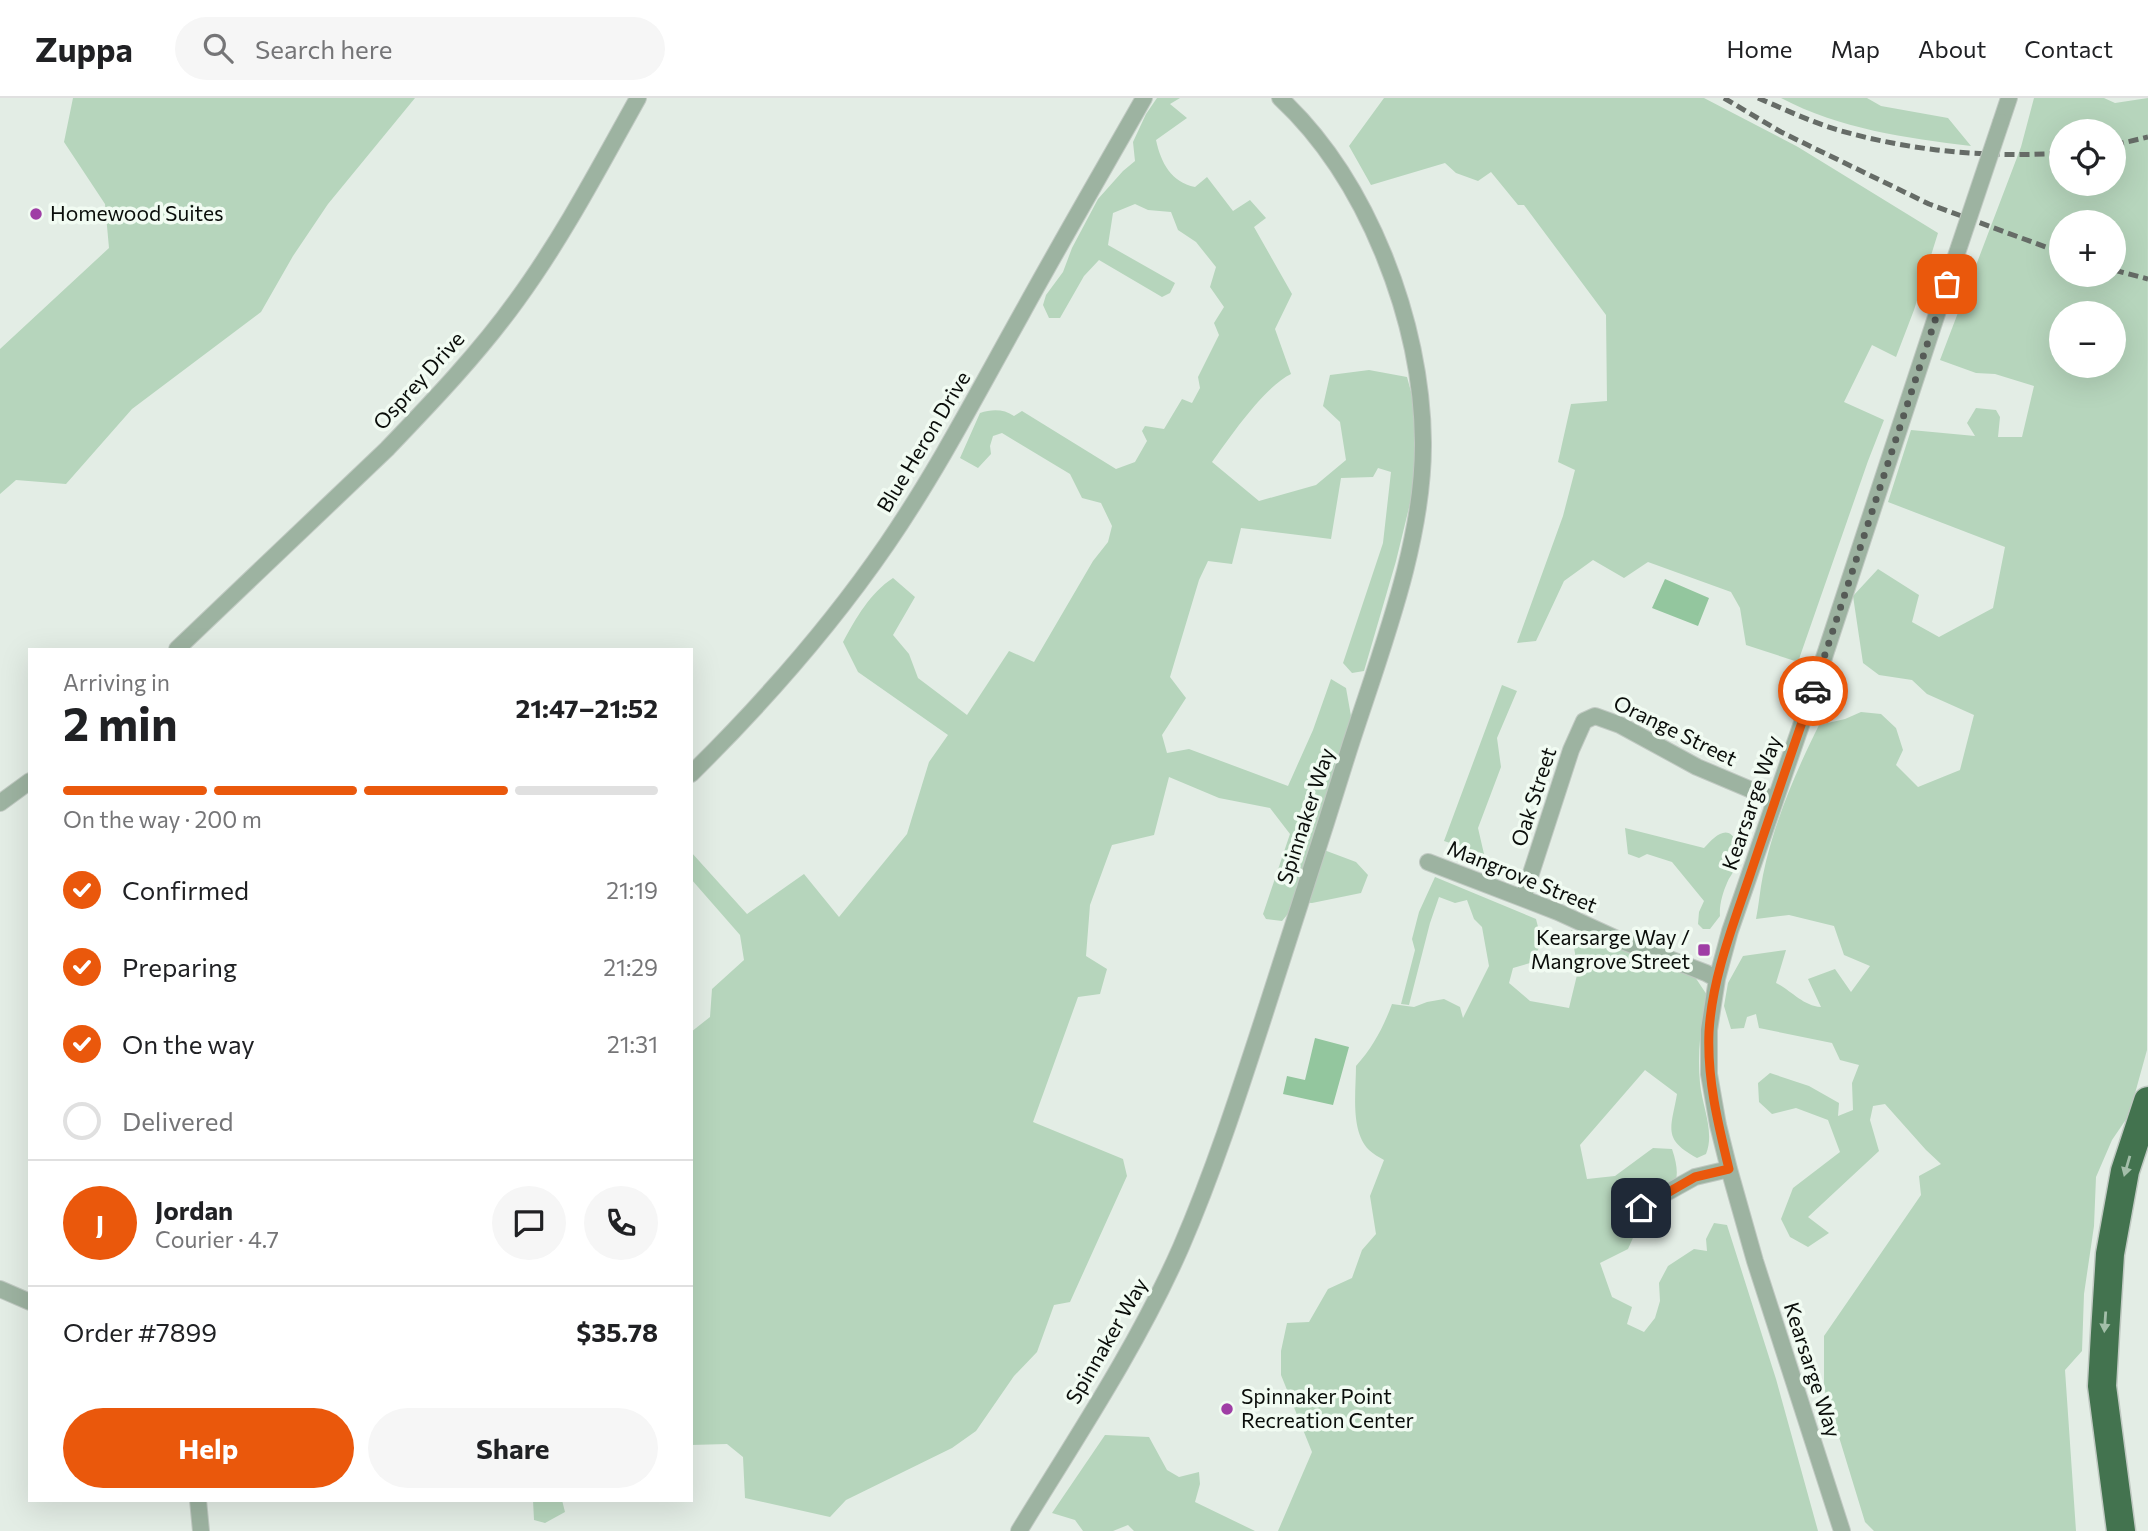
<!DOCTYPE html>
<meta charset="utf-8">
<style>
:root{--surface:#fff;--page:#f6f6f6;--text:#202124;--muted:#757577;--line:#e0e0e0;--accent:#ea580c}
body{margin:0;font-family:Commissioner,sans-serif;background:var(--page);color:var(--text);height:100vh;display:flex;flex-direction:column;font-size:26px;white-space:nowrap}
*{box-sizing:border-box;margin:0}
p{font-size:23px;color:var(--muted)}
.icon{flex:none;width:38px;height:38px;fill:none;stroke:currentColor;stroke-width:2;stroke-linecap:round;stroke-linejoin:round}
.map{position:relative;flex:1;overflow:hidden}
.details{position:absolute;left:28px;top:550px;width:665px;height:854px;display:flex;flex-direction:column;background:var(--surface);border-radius:0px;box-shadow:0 7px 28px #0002}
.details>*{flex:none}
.tools{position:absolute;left:2049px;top:21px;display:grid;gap:14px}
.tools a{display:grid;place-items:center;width:77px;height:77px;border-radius:50%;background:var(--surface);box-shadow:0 7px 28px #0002;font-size:35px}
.pin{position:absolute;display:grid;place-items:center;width:60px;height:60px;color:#fff;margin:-30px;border-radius:14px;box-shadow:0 4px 10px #0006}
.courier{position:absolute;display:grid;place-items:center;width:70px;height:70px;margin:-35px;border:5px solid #ea580c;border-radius:50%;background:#fff;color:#222;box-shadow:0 2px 9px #0007}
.head em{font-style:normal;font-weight:700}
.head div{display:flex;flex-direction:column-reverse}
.head{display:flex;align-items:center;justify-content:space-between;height:119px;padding:0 35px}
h1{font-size:46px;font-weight:700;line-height:52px}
.bar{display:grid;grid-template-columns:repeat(4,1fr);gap:10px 7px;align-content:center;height:84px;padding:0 35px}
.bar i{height:9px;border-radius:5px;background:var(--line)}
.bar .on{background:var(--accent)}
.bar p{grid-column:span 4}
.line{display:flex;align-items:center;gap:18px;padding:0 35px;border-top:2px solid var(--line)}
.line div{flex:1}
.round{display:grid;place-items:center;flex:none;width:74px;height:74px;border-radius:37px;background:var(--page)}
ol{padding:0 35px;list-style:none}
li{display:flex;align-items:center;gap:21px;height:77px}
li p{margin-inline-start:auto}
li .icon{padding:7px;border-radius:50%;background:var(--accent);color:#fff;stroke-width:4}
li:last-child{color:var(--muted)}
li i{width:38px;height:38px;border:4px solid var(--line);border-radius:50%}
.action{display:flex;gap:14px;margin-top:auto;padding:14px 35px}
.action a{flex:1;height:80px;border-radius:42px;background:var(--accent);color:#fff;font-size:28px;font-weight:700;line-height:80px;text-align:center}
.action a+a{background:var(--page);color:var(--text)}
header{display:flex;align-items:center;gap:42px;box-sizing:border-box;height:98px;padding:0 35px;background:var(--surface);border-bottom:2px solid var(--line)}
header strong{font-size:33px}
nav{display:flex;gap:38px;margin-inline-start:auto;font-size:24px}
.search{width:490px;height:63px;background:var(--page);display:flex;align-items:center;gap:18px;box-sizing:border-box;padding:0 24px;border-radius:38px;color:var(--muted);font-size:26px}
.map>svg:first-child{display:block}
</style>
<header>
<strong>Zuppa</strong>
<div class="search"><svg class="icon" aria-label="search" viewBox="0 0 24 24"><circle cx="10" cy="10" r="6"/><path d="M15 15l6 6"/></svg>Search here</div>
<nav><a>Home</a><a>Map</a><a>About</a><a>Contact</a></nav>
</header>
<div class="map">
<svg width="2148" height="1433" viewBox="0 0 2148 1433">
<rect width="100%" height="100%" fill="#e3ede5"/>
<path fill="#b6d5bc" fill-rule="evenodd" d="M 73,0 L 415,0 L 328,106 L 293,158 L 261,214 L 132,311 L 66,386 L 16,382 L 0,396 L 0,251 L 109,150 L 105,106 L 64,44 Z
M 1157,0 L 1180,0 L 1170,6 L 1187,20 L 1156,42 C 1161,65 1171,84 1195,89 L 1207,79 L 1233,113 L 1250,102 L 1266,120 L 1254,129 L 1292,196 L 1275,231 L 1291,276 C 1264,289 1230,339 1212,364 L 1259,403 L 1316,387 L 1346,362 L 1340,324 L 1323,308 L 1330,277 L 1369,272 L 1407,279 L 1413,301 L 1416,325 L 1415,385 L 1396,463 L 1364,573 L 1352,575 L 1343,565 L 1383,445 L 1391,374 L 1378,370 L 1373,379 L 1341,380 L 1331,441 L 1241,430 L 1232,466 L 1208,463 L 1199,482 L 1170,579 L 1186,600 L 1162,637 L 1167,655 L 1189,651 L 1288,688 L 1313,632 L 1331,581 L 1346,590 L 1351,618 L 1316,749 L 1356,764 L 1368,777 L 1361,795 L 1312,805 L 1298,804 L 1282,823 L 1266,821 L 1263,816 L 1290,736 L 1270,710 L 1219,700 L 1169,679 L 1154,737 L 1112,747 L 1090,807 L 1086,858 L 1107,871 L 1100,896 L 1078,899 L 1033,1024 L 1123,1061 L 1127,1078 L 1070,1204 L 1054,1207 L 1037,1254 L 1014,1278 L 976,1333 L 952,1350 L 846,1402 L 830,1419 L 745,1400 L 743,1359 L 727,1346 L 691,1347 L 691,934 L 710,919 L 712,891 L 744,862 L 740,837 L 691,781 L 691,754 L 747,816 L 804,776 L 839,819 L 907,736 L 929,664 L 948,637 L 858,574 L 843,544 C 856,520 870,495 893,480 L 915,499 L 893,537 L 909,556 L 918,580 L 967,617 L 1009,553 L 1034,564 L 1093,463 L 1108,444 L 1112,428 L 1101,405 L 1082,400 L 1070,376 L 1002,335 L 993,338 L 990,348 L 991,356 L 978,370 L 960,360 L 980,315 C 992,311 1004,311 1014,318 L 1022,313 L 1116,371 L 1135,364 L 1147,343 L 1142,333 L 1145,328 L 1164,331 L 1182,301 L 1192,305 L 1200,290 L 1198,279 L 1219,237 L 1214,225 L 1224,209 L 1210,189 L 1216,169 L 1196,144 L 1178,132 L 1171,114 L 1148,112 L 1135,106 L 1113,115 L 1108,147 L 1175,185 L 1170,195 L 1162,199 L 1099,162 L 1084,178 L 1060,220 L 1049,220 L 1043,207 L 1046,197 L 1063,174 L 1072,150 L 1098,101 L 1123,73 L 1135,63 L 1133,44 L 1146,16 Z
M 1384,0 L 1704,0 L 1798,49 L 1938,135 L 1914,212 L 1896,259 L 1872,247 L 1844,304 L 1884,322 L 1868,363 L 1798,564 L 1746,547 L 1740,510 L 1731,494 L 1648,464 L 1624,480 L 1593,462 L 1564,483 L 1536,543 L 1517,545 L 1563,418 L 1575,372 L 1558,364 L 1571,306 L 1607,303 L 1606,217 L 1524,107 L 1518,107 L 1491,74 L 1478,83 L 1456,75 L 1445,65 L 1371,87 L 1349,48 Z
M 1781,0 L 1867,0 L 1881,8 L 1948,20 L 1971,48 C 1906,40 1840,31 1781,0 Z
M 2034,0 L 2104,0 L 2115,5 L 2148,0 L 2147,952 L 2129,1017 L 2112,1042 L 2096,1079 L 2094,1128 L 2084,1196 L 2082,1253 L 2065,1272 L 2076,1433 L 1874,1433 L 1865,1424 L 1824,1290 L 1824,1238 L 1921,1097 L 1919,1078 L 1941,1066 L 1926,1052 L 1885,1006 L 1873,1008 L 1870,1022 L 1879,1053 L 1808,1119 L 1829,1135 L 1808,1149 L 1790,1139 L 1781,1121 L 1793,1090 L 1840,1054 L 1828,1022 L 1796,1010 L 1772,1016 L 1759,1004 L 1758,985 L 1770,975 L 1809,988 L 1839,1005 L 1838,1018 L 1853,1012 L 1852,985 L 1859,967 L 1840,962 L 1832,945 L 1759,930 L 1756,916 L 1747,919 L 1744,930 L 1731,931 L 1724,908 L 1728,885 L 1743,858 L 1786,852 L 1776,885 C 1792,893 1803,908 1821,909 L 1808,881 L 1835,871 L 1851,894 L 1870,868 L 1844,857 L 1834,828 L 1789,817 L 1756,821 C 1759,806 1760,791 1763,777 C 1773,727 1796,673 1819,627 L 1845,621 L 1861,614 L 1881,616 L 1896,630 L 1903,652 L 1896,667 L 1918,689 L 1960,672 L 1974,617 L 1927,596 L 1912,582 L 1879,577 L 1863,565 L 1853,498 L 1878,471 L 1919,497 L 1912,524 L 1939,539 L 1993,510 L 2005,449 L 1888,404 L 1911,332 L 1975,338 L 1967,325 L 1976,310 L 1996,312 L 2000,319 L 1998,339 L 2022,339 L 2034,288 L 1995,276 L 1976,275 L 1940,262 L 2021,49 ZM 2062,33 L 2114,33 L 2114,86 L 2062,86 ZM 2062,124 L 2114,124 L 2114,177 L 2062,177 ZM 2062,215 L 2114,215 L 2114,268 L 2062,268 Z
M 1502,587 L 1517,593 L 1497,640 L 1501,669 L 1478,730 L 1484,756 L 1444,743 Z
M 1625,730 L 1704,750 C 1714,739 1728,724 1737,745 C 1740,753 1740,746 1740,755 C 1740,768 1731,775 1727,785 C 1723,794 1719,807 1720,818 L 1710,831 L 1703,831 L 1698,826 L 1699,814 L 1704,803 L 1672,764 L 1647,756 L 1639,760 L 1628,756 Z
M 1435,779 L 1536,821 L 1542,845 L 1530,865 L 1513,870 L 1509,885 L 1530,903 L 1569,910 L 1578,873 L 1571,832 L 1693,876 L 1707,897 C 1701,926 1697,955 1700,985 C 1702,1008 1715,1034 1706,1056 L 1697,1060 C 1662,1041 1671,1031 1677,996 L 1645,972 L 1580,1047 L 1587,1081 L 1615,1078 L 1653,1050 L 1672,1051 C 1686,1092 1668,1097 1636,1118 L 1636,1133 L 1628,1151 L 1600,1165 L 1612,1199 L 1632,1209 L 1627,1226 L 1644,1234 L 1655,1220 L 1660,1203 L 1659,1185 L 1668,1168 L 1694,1151 L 1707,1153 L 1706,1141 L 1714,1125 L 1727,1127 L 1776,1281 L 1818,1433 L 1278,1433 L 1312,1354 L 1281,1277 L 1281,1253 L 1287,1225 L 1309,1224 L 1328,1191 L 1352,1180 L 1362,1152 L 1376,1136 L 1370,1098 L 1384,1062 C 1379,1059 1373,1056 1369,1052 C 1350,1033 1356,993 1356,968 C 1373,949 1383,930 1392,906 L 1414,909 L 1427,904 L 1444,901 L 1460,909 L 1463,920 L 1489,868 L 1482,829 L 1474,821 L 1467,802 L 1455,805 L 1439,799 L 1430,825 L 1409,907 L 1401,906 L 1415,852 L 1412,841 L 1419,814 Z
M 1105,1337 L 1149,1339 L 1167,1372 L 1179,1379 L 1199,1374 L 1200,1386 L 1195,1404 L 1255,1433 L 1134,1433 L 1128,1427 L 1113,1433 L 1083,1433 L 1075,1422 L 1052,1415 Z
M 533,1402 L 562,1402 L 565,1414 L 545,1425 L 534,1422 Z"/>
<path fill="#93c69e" d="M 1665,481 L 1709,500 L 1698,528 L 1652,510 Z
M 1315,940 L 1349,949 L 1333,1007 L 1283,996 L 1287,978 L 1305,982 Z"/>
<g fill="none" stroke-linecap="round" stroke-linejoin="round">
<g stroke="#c0c9c2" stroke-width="18">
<path id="street" d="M 2001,24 L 2009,0
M 177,551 L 387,351 C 432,304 479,255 517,202 C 563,139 600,68 638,0
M 691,676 C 763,605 830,529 887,446 C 937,373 978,294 1021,217 C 1061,144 1103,72 1144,0
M 0,705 L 30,683
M 1428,764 L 1558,814 L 1617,841 L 1706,875 L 1717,881
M 1523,800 L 1571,652 L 1584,623 L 1595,618 L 1620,627 L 1697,669 L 1775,702
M 1641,1109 L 1695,1079 L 1729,1071
M 0,1191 L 30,1204
M 198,1402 L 201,1433
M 1019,1433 C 1076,1340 1137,1249 1181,1149 C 1213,1075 1238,998 1263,921 C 1291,835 1319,748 1346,661 C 1377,562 1424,448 1423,344 C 1422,224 1368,82 1280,0
M 1842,1433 L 1755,1163 L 1729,1071 L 1718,1027 L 1709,976 L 1709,932 L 1717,881 L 1730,833 L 1814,590 L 1955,161"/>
</g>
<g stroke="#c0c9c2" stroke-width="31">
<path id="highway" d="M 2121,1433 L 2102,1288 L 2105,1235 L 2110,1156 L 2125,1073 L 2148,1003"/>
</g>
<use href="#street" stroke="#9db3a1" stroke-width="16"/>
<use href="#highway" stroke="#43734f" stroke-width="28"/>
<path stroke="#666c67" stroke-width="5" stroke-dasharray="10 5" stroke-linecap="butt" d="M 1724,0 L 1781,34 L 1929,106 L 2062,155
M 1758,0 C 1784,11 1811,24 1838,32 C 1911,53 1986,60 2062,55
M 2114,47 L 2148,39
M 2114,172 L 2148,181"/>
<g stroke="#c0c9c2" stroke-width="18" stroke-linecap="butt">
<path id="street-bridge" d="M 1955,161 L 2001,24"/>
</g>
<use href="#street-bridge" stroke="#9db3a1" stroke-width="16"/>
</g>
<defs><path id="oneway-solid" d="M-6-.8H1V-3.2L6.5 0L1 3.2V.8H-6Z" transform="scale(1.75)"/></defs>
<g fill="#a3bea9">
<use href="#oneway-solid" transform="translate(2127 1068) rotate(106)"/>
<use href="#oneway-solid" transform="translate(2105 1224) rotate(94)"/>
</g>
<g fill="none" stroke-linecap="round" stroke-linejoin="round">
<path stroke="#565b57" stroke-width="7" stroke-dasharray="0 12.6" d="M 1813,593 L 1947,186"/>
<path stroke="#ea580c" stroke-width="9" d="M 1641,1110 L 1695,1079 L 1729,1071 C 1718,1026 1707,981 1709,934 C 1712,881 1732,830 1749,780 C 1770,718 1791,655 1813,593"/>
</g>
<g fill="#9f3ea5" stroke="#f1fbf2" stroke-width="2.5">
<circle cx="36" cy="116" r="7"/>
<rect x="1697" y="845" width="14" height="14" rx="3.5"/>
<circle cx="1227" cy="1311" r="7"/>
</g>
<g text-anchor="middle" stroke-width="7" stroke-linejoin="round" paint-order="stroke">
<g font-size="21" fill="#0a0d0a" stroke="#f1fbf2" text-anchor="start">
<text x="50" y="123">Homewood Suites</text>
<text x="1690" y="847" text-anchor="end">Kearsarge Way /<tspan x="1690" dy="24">Mangrove Street</tspan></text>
<text x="1241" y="1306">Spinnaker Point<tspan x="1241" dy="24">Recreation Center</tspan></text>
</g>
<g font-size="21" fill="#0a0d0a" stroke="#f1fbf2">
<text transform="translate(419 283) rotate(-48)" y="7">Osprey Drive</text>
<text transform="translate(924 344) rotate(-59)" y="7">Blue Heron Drive</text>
<text transform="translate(1675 633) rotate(26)" y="7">Orange Street</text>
<text transform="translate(1534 699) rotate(-72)" y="7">Oak Street</text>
<text transform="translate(1752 705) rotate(-71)" y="7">Kearsarge Way</text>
<text transform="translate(1306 718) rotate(-72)" y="7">Spinnaker Way</text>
<text transform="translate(1522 779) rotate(22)" y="7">Mangrove Street</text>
<text transform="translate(1107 1243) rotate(-60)" y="7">Spinnaker Way</text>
<text transform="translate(1812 1272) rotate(72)" y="7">Kearsarge Way</text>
</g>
</g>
</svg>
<div class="tools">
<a><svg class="icon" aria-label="locate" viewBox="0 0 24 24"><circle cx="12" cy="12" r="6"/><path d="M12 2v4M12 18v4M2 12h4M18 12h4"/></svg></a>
<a>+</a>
<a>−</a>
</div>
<div class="pin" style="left:1947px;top:186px;background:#ea580c"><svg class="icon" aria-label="bag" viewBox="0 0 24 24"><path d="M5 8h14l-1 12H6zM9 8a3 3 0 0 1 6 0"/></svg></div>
<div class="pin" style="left:1641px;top:1110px;background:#1f2937"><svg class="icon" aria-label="home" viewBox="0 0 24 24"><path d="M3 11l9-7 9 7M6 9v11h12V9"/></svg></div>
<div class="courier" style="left:1813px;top:593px"><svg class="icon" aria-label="car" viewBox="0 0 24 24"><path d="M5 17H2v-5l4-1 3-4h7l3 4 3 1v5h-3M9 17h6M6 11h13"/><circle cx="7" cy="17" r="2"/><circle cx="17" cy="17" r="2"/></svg></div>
<section class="details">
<div class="head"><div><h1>2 min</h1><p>Arriving in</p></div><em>21:47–21:52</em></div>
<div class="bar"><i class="on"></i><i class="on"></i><i class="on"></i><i></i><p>On the way · 200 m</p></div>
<ol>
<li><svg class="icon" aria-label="check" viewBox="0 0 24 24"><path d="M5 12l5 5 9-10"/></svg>Confirmed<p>21:19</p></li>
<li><svg class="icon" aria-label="check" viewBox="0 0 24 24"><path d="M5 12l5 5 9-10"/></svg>Preparing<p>21:29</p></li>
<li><svg class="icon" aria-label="check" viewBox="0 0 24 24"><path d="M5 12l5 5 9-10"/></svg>On the way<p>21:31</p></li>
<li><i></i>Delivered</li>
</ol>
<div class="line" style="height:126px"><b class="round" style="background:var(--accent);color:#fff">J</b><div><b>Jordan</b><p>Courier · 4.7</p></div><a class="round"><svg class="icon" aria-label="chat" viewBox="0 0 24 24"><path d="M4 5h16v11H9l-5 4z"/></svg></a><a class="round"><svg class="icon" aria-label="phone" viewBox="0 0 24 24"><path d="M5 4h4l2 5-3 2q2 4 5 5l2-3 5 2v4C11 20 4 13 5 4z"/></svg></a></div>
<div class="line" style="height:91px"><div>Order #7899</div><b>$35.78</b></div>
<div class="action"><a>Help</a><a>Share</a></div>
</section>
</div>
